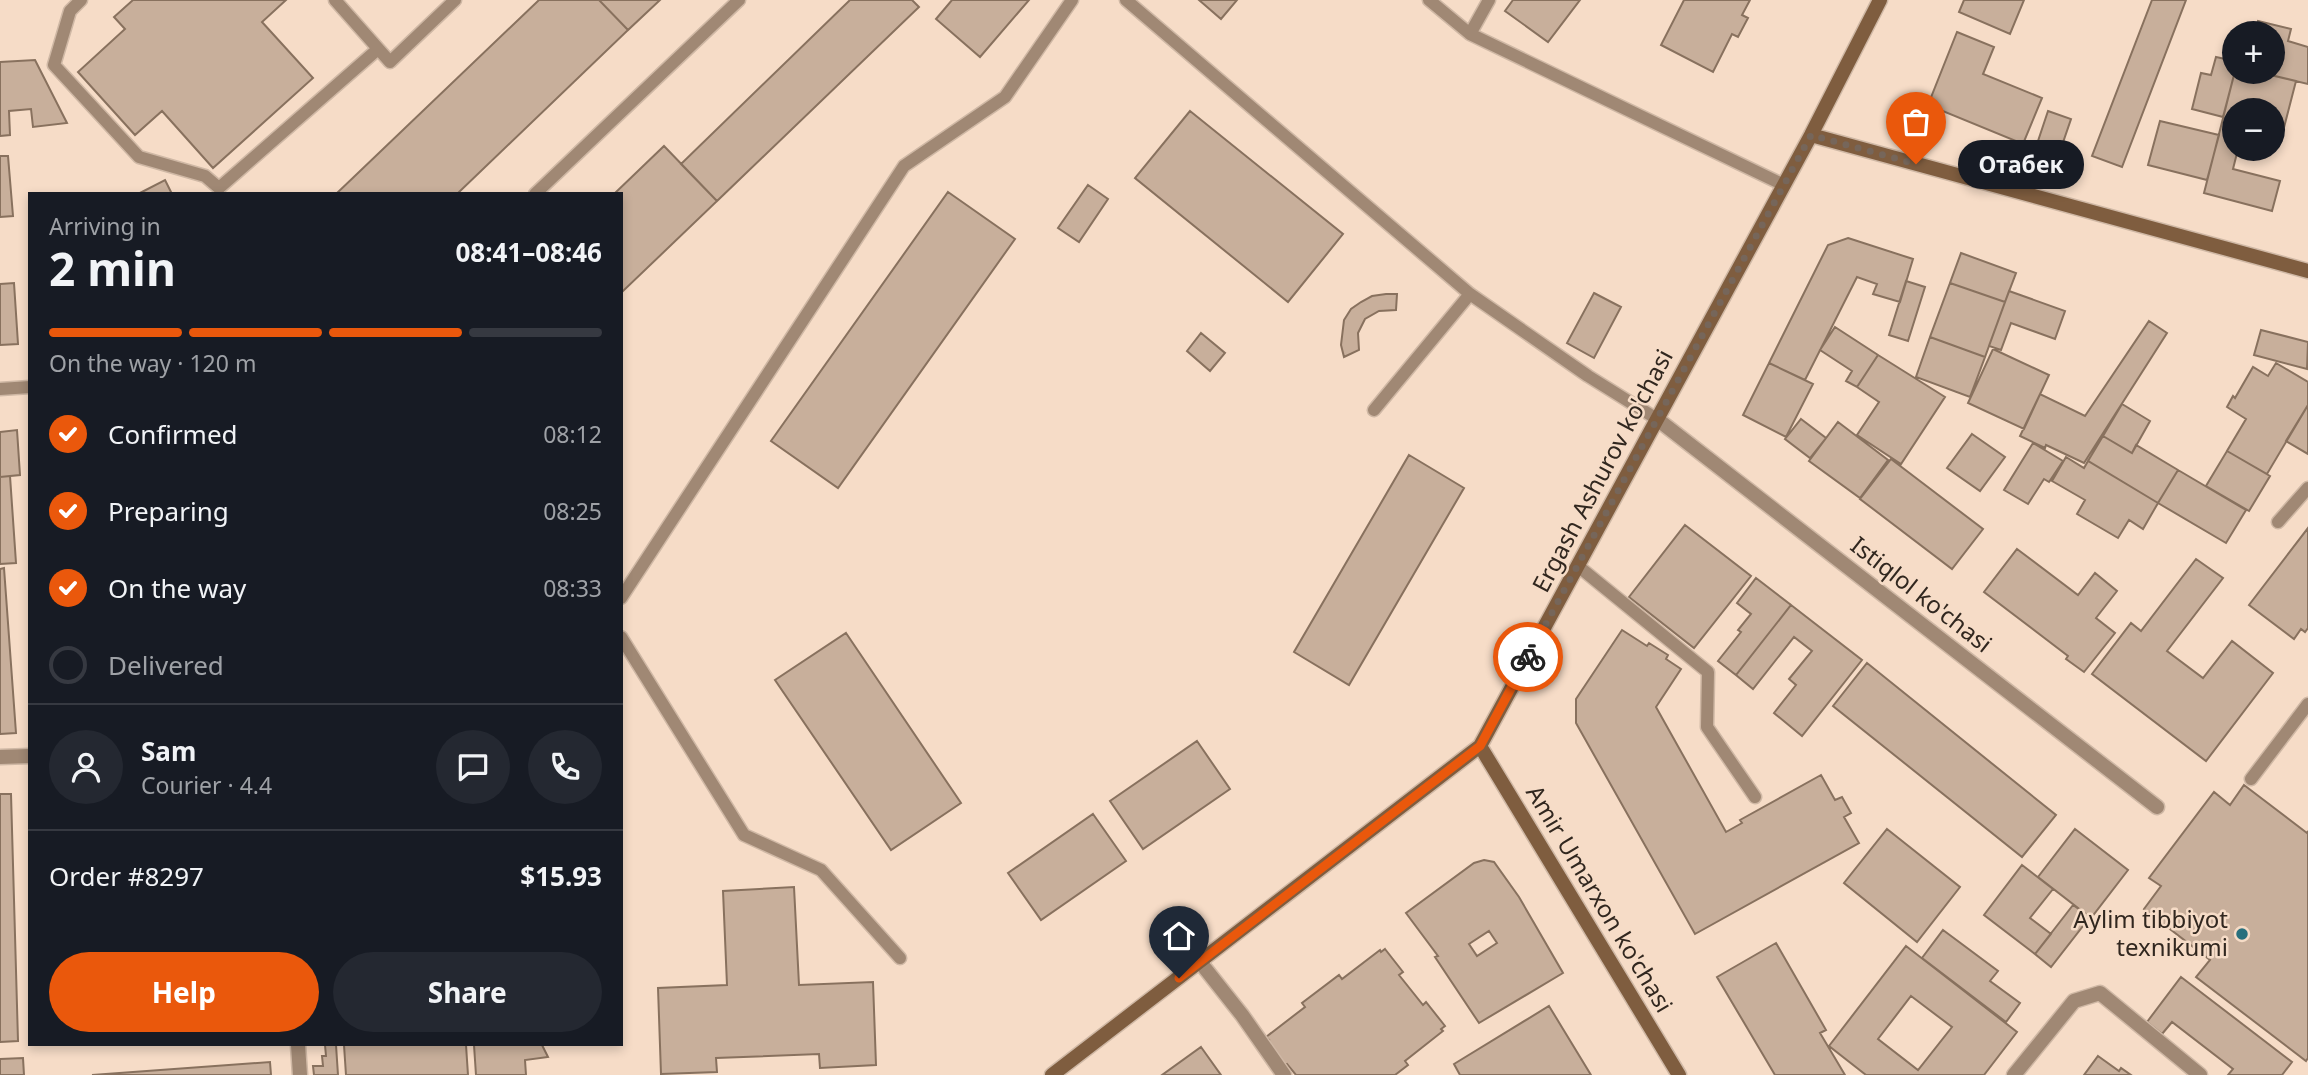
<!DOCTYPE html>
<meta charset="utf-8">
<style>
:root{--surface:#171b24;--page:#242831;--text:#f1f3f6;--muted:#9ea1a6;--line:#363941;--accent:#ea580c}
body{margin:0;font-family:"Noto Sans",sans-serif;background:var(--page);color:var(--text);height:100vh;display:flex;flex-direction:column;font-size:26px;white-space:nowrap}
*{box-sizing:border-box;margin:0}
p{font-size:23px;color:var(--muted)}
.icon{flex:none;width:38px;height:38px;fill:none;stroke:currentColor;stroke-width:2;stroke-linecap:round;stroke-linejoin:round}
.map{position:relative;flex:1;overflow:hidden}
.sheet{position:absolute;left:28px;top:192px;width:595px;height:854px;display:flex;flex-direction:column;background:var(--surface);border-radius:0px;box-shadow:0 4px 10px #0003}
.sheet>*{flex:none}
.tools{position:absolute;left:2222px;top:21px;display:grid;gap:14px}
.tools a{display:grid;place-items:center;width:63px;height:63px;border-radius:50%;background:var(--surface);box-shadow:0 4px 10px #0003;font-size:35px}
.pin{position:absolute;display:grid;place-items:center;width:60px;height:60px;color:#fff;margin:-72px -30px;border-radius:50% 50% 50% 0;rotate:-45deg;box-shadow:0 0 7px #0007}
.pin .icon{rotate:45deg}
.courier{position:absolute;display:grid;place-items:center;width:70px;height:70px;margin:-35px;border:5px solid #ea580c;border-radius:50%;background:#fff;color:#222;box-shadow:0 2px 9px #0007}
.bubble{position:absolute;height:49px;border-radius:24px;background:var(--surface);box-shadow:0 4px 10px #0003;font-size:23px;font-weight:700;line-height:49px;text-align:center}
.overview em{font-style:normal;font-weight:700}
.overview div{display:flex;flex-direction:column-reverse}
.overview{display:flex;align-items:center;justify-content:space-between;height:119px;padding:0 21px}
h1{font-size:46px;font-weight:700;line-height:52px}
.bar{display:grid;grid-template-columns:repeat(4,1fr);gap:10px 7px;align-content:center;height:84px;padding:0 21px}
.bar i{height:9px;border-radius:5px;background:var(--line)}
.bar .selected{background:var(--accent)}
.bar p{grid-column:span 4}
.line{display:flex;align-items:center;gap:18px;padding:0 21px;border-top:2px solid var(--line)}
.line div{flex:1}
.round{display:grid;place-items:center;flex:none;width:74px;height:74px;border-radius:37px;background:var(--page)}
ol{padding:0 21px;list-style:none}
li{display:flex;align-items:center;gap:21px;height:77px}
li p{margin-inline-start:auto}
li .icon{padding:7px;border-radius:50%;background:var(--accent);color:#fff;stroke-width:4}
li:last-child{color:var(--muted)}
li i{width:38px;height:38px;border:4px solid var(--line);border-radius:50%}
.primary-button{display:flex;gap:14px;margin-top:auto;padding:14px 21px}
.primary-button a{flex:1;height:80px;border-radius:42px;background:var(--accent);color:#fff;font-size:28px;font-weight:700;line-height:80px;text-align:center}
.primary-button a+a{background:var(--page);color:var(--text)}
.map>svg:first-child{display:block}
</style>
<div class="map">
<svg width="2308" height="1075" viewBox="0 0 2308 1075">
<rect width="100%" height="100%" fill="#f6dcc7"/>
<path fill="#c8af9b" stroke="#88715e" stroke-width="2" fill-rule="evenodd" d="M 133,0 L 286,0 L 262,22 L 313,78 L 213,168 L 162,111 L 135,135 L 78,72 L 125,29 L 114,17 Z
M 539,0 L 599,0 L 628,30 L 457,194 L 336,194 Z
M 599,0 L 660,0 L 628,30 Z
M 850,0 L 912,0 L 919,7 L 717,201 L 681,164 Z
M 952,0 L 1029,0 L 980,57 L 936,19 Z
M 1199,0 L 1237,0 L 1221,19 Z
M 1513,0 L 1580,0 L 1548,42 L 1505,11 Z
M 1684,0 L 1750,0 L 1742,15 L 1748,18 L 1738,37 L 1732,34 L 1713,72 L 1661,45 Z
M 1964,0 L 2024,0 L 2010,34 L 1959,12 Z
M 2152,0 L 2186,0 L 2122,167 L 2092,156 Z
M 2258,21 L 2291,29 L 2288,41 L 2308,47 L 2308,84 L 2258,72 L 2273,72 L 2273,33 L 2255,33 Z
M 1957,32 L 1994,47 L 1983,74 L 2042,98 L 2023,144 L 1928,105 Z
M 2216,57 L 2235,61 L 2235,71 L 2223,117 L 2192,109 L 2201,73 L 2211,75 Z
M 35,60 L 67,123 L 33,127 L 31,109 L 9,111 L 10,135 L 0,136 L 0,62 Z
M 2235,71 L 2258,72 L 2296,81 L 2280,143 L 2273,142 L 2273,110 L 2249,107 L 2248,110 L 2235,110 L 2235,149 L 2238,149 L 2233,169 L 2280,181 L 2272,211 L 2204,193 Z
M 1190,111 L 1343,234 L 1288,302 L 1135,178 Z
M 2048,111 L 2071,119 L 2058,157 L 2035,150 Z
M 2160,121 L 2219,135 L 2207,180 L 2148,165 Z
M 664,146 L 717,201 L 621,293 L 621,194 L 614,194 Z
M 0,156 L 8,156 L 13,216 L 0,217 Z
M 165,180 L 172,194 L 138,194 Z
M 1088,185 L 1108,199 L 1079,242 L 1058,228 Z
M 948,192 L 1015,239 L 838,488 L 771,441 Z
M 1848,238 L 1913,259 L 1900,302 L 1873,294 L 1877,284 L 1857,277 L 1805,380 L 1769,363 L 1828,245 Z
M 1961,253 L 2016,273 L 2005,302 L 1950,283 Z
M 1906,281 L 1925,287 L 1908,341 L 1889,335 Z
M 14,283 L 18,344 L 0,345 L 0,284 Z
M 1950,283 L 2005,302 L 1985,357 L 1930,337 Z
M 2009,291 L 2065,311 L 2055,339 L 2011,323 L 2001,350 L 1989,346 Z
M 1594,293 L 1621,307 L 1594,358 L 1567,343 Z
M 1386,294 L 1397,294 L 1396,310 L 1379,311 L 1365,319 L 1358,333 L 1359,350 L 1344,357 L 1341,345 L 1344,320 L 1351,309 L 1361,302 L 1372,296 Z
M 2149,321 L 2167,333 L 2084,463 L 2046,445 L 2045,448 L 2020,436 L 2040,394 L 2085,416 Z
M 1835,327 L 1878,355 L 1857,387 L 1846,381 L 1852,371 L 1820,350 Z
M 2261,330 L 2308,342 L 2307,369 L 2254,355 Z
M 1201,333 L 1225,353 L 1210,371 L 1187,351 Z
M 1930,337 L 1985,357 L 1970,397 L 1916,377 Z
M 1993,349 L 2049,375 L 2024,429 L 1968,403 Z
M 1878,355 L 1945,397 L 1901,464 L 1857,435 L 1879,402 L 1857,387 Z
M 1769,363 L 1813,384 L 1786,437 L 1743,415 Z
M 2276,363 L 2308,382 L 2308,405 L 2267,474 L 2227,451 L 2246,419 L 2227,407 L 2233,396 L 2235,398 L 2253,367 L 2268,376 Z
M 2122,404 L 2150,421 L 2132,453 L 2103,436 Z
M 2308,405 L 2308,454 L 2286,441 Z
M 1801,419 L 1826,438 L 1810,458 L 1785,439 Z
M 1838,422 L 1888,460 L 1860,498 L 1809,461 Z
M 17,430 L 20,475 L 0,477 L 0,432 Z
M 1972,434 L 2005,457 L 1980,491 L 1947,468 Z
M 2103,436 L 2132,453 L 2136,445 L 2178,470 L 2158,503 L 2088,461 Z
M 2033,443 L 2063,461 L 2049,482 L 2044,479 L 2028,504 L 2004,490 Z
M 2227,451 L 2270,476 L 2249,511 L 2206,486 Z
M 1409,455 L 1464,488 L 1349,685 L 1294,652 Z
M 2066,457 L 2084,468 L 2088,461 L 2158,503 L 2143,529 L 2129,520 L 2118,538 L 2077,514 L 2085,500 L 2052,481 Z
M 1891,459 L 1983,529 L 1952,569 L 1860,499 Z
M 2178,470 L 2246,510 L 2226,543 L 2158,503 Z
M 10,476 L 16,563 L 0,564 L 0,477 Z
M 1685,525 L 1751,576 L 1694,648 L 1629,597 Z
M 2308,528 L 2308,628 L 2305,632 L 2301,629 L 2294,639 L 2249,605 Z
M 2017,549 L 2078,595 L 2095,573 L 2117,591 L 2096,618 L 2115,633 L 2084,672 L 2066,659 L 2068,656 L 1984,592 Z
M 2196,559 L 2223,578 L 2167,651 L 2203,678 L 2232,641 L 2273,673 L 2206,761 L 2092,674 L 2131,623 L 2141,631 Z
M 4,568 L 16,733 L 0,734 L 0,569 Z
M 1756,578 L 1791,605 L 1736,675 L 1718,661 L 1741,632 L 1738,630 L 1751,614 L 1737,603 Z
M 1791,605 L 1862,660 L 1802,736 L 1774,713 L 1796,685 L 1789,679 L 1812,651 L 1794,637 L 1753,689 L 1736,675 Z
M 1622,630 L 1647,646 L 1649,643 L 1668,655 L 1666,659 L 1681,669 L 1656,707 L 1726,832 L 1742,823 L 1740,820 L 1821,775 L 1835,800 L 1842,797 L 1851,813 L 1844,817 L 1859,843 L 1695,934 L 1576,723 L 1576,699 Z
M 846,633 L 961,803 L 891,850 L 775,680 Z
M 1867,663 L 2056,815 L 2022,857 L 1833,706 Z
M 1197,741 L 1230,789 L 1143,849 L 1110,801 Z
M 2244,785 L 2307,833 L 2308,831 L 2308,1058 L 2306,1061 L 2196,977 L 2210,960 L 2144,909 L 2161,886 L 2149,878 L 2214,792 L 2230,805 Z
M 0,794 L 11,794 L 18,1041 L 0,1042 Z
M 1093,814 L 1126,861 L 1041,920 L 1008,873 Z
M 1887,829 L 1960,887 L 1917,942 L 1844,883 Z
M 2075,829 L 2128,870 L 2091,918 L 2038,877 Z
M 1484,860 L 1494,862 L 1519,897 L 1563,973 L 1479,1023 L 1435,957 L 1438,956 L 1406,913 L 1474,863 ZM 1489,931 L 1497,943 L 1477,956 L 1469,944 Z
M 2022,865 L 2053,889 L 2030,918 L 2051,934 L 2035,954 L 1984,915 Z
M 794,887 L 799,985 L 873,982 L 876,1065 L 820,1068 L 819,1054 L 716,1058 L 717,1072 L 661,1074 L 658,988 L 727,985 L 723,891 Z
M 2073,905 L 2090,917 L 2051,967 L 2035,954 Z
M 1943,930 L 1998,971 L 1990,981 L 2020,1003 L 2006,1022 L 1922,958 Z
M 1776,943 L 1826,1030 L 1820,1033 L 1845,1075 L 1775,1075 L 1717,977 Z
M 1906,946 L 2017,1032 L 1984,1075 L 1866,1075 L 1829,1046 ZM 1911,996 L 1952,1027 L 1918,1070 L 1878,1039 Z
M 1385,949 L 1403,972 L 1399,975 L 1423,1005 L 1426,1002 L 1445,1026 L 1441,1029 L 1443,1031 L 1405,1061 L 1408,1065 L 1395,1075 L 1296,1075 L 1287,1064 L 1283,1066 L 1265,1043 L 1269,1040 L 1266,1037 L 1305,1007 L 1302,1003 L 1339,975 L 1342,979 L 1380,950 L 1381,952 Z
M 2181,977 L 2292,1062 L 2282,1075 L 2228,1075 L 2233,1069 L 2172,1022 L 2162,1034 L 2147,1022 Z
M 1549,1006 L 1591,1075 L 1460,1075 L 1454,1064 Z
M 325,1045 L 336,1045 L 338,1075 L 314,1075 L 313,1066 L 323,1066 L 322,1056 L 326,1056 Z
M 344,1045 L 466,1045 L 468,1075 L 346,1075 Z
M 474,1045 L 542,1045 L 548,1057 L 525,1060 L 526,1075 L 476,1075 Z
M 1201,1047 L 1221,1075 L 1162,1075 Z
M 2098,1056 L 2119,1071 L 2121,1068 L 2131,1075 L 2084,1075 Z
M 23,1058 L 24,1075 L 0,1075 L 0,1059 Z
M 270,1062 L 271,1075 L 92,1075 Z"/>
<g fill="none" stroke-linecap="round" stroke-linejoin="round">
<g stroke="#cfb8a5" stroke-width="15">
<path id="lane" d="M 81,0 L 70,11 L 54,65 L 139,157 L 205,176 L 219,188 L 378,49
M 335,0 L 390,62 L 455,0
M 1126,0 L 1470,294 L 1588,376 L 1657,419
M 1429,0 L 1470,34 L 1784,185
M 1470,34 L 1489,0
M 535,194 L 739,0
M 0,389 L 30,387
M 1374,410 L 1470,294
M 2278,522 L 2308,488
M 1578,566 L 1708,672 L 1707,727 L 1755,797
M 621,598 L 904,166 L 1005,97 L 1072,0
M 621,637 L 744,835 L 821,870 L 900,958
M 2251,779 L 2308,704"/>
</g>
<g stroke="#cfb8a5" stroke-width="17">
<path id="street" d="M 1657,419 L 2157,807
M 0,757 L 30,756
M 1200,962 L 1242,1015 L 1284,1075
M 298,1045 L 300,1075
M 2014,1075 L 2074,1001 L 2100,993 L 2200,1075"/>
</g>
<g stroke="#cfb8a5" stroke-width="17">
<path id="secondary" d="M 1811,135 L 2308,271
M 1480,746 L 1679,1075
M 1052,1075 L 1480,746 L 1811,135 L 1880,0"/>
</g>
<use href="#lane" stroke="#a08874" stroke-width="12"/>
<use href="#street" stroke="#a08874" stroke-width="14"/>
<use href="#secondary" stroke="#7f5d3f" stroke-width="14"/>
</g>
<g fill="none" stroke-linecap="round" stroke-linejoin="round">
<path stroke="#76665a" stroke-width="7" stroke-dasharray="0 12.6" d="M 1528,657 L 1811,135 L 1916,164"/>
<path stroke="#ea580c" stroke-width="9" d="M 1179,978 L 1480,746 L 1528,657"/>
</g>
<circle fill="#29707d" stroke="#f6dcc7" stroke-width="2.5" cx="2242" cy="934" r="7"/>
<g text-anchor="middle" stroke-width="5" stroke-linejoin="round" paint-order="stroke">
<g font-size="24" fill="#31271f" stroke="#f6dcc7">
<text transform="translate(1603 471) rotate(-62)" y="8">Ergash Ashurov ko'chasi</text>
<text transform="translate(1921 595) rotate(38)" y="8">Istiqlol ko'chasi</text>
<text transform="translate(1599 899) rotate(59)" y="8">Amir Umarxon ko'chasi</text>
</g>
<g font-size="24" fill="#31271f" stroke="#f6dcc7" text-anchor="end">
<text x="2228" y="928">Aylim tibbiyot<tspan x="2228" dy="28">texnikumi</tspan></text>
</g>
</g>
</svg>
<div class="tools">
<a>+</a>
<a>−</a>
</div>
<div class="pin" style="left:1916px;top:164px;background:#ea580c"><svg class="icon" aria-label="bag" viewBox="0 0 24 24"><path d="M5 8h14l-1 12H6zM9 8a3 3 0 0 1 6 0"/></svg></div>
<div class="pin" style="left:1179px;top:978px;background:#1f2937"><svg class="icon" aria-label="home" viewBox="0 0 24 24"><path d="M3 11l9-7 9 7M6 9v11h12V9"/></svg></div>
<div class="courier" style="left:1528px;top:657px"><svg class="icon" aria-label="bike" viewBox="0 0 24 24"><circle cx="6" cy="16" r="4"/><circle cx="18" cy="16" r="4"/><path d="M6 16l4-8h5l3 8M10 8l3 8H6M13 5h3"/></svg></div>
<div class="bubble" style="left:1958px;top:140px;width:126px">Отабек</div>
<section class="sheet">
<div class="overview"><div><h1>2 min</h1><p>Arriving in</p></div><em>08:41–08:46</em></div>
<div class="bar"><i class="selected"></i><i class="selected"></i><i class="selected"></i><i></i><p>On the way · 120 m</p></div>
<ol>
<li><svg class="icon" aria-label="check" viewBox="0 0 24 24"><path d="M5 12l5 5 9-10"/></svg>Confirmed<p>08:12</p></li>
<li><svg class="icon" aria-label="check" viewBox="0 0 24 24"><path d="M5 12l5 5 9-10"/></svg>Preparing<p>08:25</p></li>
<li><svg class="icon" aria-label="check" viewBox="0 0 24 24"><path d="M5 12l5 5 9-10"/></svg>On the way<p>08:33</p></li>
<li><i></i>Delivered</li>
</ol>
<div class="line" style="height:126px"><a class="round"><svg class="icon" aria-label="person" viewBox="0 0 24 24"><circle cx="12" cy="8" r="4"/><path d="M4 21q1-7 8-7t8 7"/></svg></a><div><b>Sam</b><p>Courier · 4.4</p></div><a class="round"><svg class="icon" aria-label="chat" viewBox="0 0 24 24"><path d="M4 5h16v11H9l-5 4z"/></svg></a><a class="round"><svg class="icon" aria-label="phone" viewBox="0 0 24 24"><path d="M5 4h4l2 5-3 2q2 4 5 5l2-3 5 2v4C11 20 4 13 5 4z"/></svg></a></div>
<div class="line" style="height:91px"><div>Order #8297</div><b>$15.93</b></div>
<div class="primary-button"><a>Help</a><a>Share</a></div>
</section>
</div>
